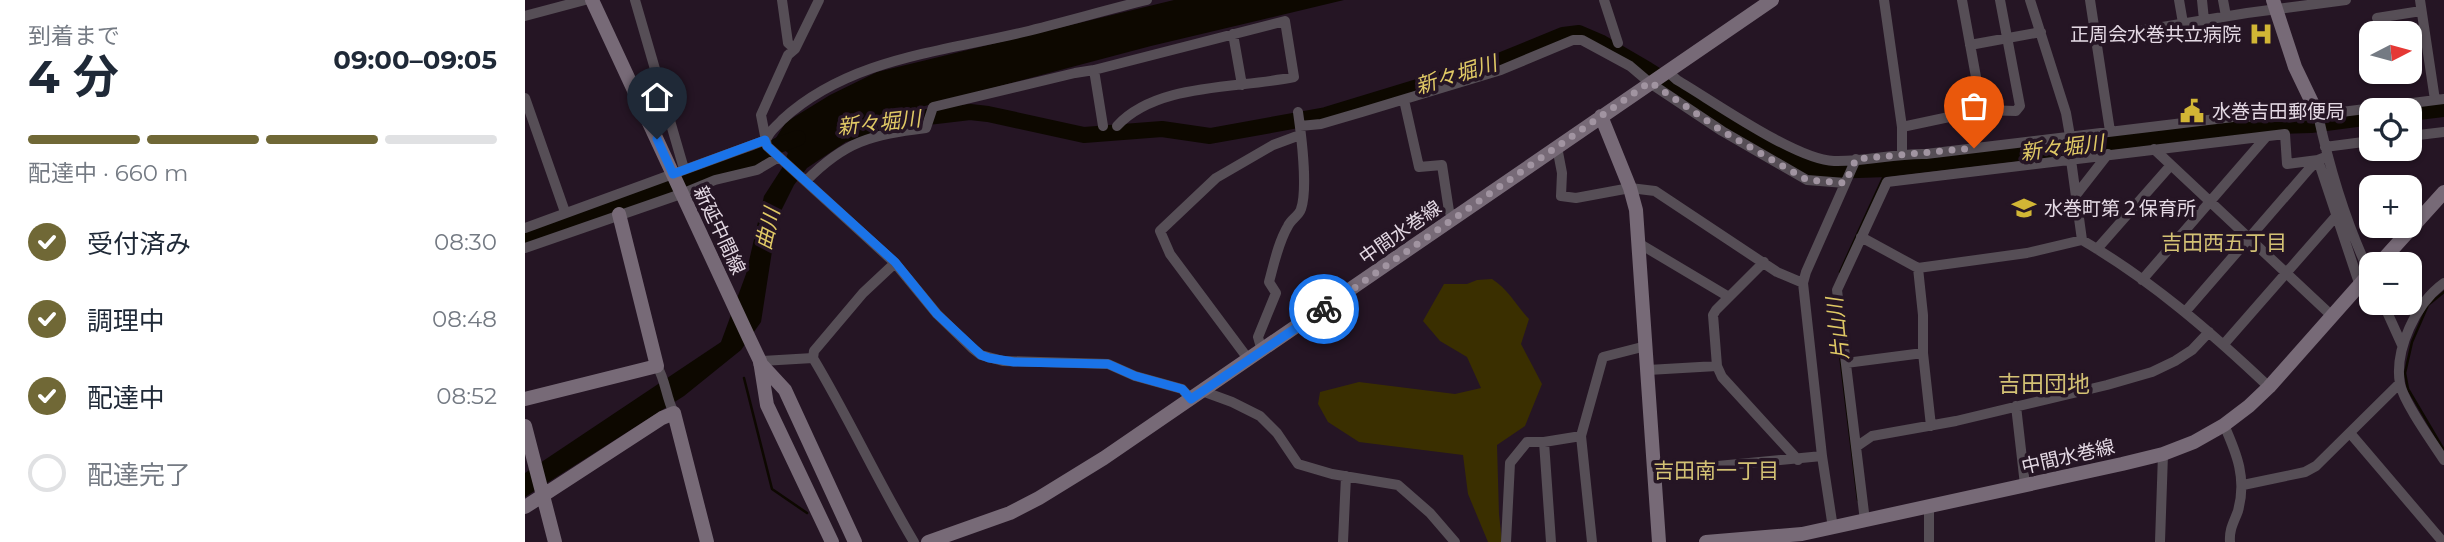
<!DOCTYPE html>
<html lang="ja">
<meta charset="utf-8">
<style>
:root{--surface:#fff;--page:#f2f2f3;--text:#1f2937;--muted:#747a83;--line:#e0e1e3;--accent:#706836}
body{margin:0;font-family:Montserrat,"Noto Sans JP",sans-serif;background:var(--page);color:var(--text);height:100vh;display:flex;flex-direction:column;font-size:26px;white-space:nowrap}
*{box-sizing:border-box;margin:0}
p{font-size:23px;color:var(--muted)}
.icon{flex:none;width:38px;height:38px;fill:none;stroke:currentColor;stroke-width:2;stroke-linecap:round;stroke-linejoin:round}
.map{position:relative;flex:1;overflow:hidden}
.drawer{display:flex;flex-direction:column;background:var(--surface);width:525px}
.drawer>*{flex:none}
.needle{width:46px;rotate:84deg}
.fabs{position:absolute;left:1834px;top:21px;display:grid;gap:14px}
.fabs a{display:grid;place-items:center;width:63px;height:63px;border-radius:14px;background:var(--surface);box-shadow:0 2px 5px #0004;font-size:35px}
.pin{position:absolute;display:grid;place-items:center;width:60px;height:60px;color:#fff;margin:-72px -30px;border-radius:50% 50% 50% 0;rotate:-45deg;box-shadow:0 0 7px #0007}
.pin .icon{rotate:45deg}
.courier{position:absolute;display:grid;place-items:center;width:70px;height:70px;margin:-35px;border:5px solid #1a73e8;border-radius:50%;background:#fff;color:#222;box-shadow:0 2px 9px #0007}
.headline em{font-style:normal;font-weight:700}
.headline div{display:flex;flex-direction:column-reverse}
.headline{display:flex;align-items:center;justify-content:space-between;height:119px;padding:0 28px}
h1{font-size:46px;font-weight:700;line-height:52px}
.bar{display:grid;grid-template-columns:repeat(4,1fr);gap:10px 7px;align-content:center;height:84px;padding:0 28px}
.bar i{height:9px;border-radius:5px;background:var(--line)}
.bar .on{background:var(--accent)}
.bar p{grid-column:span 4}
ol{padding:0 28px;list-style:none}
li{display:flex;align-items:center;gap:21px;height:77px}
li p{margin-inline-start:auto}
li .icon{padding:7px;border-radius:50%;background:var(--accent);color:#fff;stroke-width:4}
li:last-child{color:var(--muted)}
li i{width:38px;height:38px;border:4px solid var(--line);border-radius:50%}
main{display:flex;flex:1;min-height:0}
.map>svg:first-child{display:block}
</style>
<main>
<section class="drawer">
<div class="headline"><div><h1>4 分</h1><p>到着まで</p></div><em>09:00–09:05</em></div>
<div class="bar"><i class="on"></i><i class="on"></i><i class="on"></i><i></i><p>配達中 · 660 m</p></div>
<ol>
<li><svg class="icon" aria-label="check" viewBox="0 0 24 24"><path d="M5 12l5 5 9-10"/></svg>受付済み<p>08:30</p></li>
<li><svg class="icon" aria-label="check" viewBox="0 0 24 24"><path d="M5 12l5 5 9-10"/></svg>調理中<p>08:48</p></li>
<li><svg class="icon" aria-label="check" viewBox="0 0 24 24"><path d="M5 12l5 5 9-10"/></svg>配達中<p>08:52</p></li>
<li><i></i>配達完了</li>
</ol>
</section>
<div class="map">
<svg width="1919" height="542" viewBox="0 0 1919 542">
<rect width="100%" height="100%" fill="#251524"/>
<path fill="#3a2f00" d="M 967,279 C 983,289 991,305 1004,319 L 996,344 L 1017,384 L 1000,426 L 972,445 L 974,514 L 977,542 L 963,542 L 943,494 L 938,455 L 834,442 L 803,422 L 793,404 L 795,392 L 834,382 L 930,394 L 956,388 L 942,357 L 915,341 L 898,321 L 919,284 L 942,284 L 952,280 Z"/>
<path fill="#0d0800" d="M 649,0 L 819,0 L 626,46 L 381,111 L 378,126 L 321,142 L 282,168 L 269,185 L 252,219 L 236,322 L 216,350 L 159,396 L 0,497 L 0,473 L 196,342 L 221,274 L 239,196 L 257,168 L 263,153 L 249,141 L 261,122 L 305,95 L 352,72 Z"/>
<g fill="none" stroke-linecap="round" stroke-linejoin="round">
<path stroke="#0d0800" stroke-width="2.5" d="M 1315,272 L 1362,169
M 1919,292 L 1903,305 L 1887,342 L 1880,373 L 1883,389 L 1919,450
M 1308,298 L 1333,500
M 219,378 L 247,489 L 282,513"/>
<path stroke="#0d0800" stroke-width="16" d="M 1885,113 L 1919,109
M 360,122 L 445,112 L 463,114 L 559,135 L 637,129 L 685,136 L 801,115 L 962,66 L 1038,35 L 1054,33 L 1075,42 L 1123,70 L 1271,162 L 1289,169 L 1304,171 L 1362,169 L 1715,127 L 1786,125 L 1846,117
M 0,239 L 182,173 L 231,158 L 254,145 L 273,138"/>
<path stroke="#564e56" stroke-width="10" d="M 110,0 L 159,169
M 257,0 L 263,43 L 270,49
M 294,0 L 270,49 L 263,55 L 236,115 L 242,146 L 370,263 L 412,314 L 447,348 L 456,355 L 478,361 L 583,364 L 610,376 L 657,389 L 666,399
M 1079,0 L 1093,43
M 1359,0 L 1377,127 L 1377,153
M 1437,0 L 1457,110
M 1505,0 L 1541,113 L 1545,136
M 1565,0 L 1585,131
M 1654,0 L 1658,23
M 1677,0 L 1679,20
M 1698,0 L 1701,16
M 1895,0 L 1910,100
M 0,16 L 60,0
M 1852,18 L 1896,11
M 708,34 L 717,85
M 1571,38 L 1722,13 L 1821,0
M 1445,45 L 1516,32
M 569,70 L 578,126
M 1142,71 L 1152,80 C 1188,101 1271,160 1309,161 C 1340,162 1370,153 1401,154 L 1708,117 L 1793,115 L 1919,99
M 0,98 L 40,212
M 879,100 L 894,167 L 917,165 L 924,211 L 931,217
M 1793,115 C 1805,170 1822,226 1846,276
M 775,126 L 796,124 L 837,112 L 976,70 L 1048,40 L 1057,40 L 1105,66 L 1125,83 L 1197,131 L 1282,180 L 1320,183
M 1377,127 L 1457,110 L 1491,111 L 1495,106 L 1475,0
M 1885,136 L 1919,132
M 1032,147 L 1037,173 L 1036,196 L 1051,198 L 1105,188 L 1130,191 L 1252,272 L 1278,283
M 1800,147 L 1846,141
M 1629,149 L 1807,316
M 1546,160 L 1557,240
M 281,181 C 320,141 346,135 401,128 L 408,107 L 550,73 L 569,70 L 760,21 L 769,77 C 715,89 632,82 592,126
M 1551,195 L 1583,154
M 0,228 L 241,140 C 245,130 250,128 257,120 C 323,59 415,52 499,32 C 540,22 581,10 622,0
M 1336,237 L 1393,268 L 1502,253 L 1557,240 C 1626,280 1687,333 1744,387
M 1115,244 L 1204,297
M 0,248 L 156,194 L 190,180 L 232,170 L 254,157
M 1572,249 L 1646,165
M 1239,262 L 1191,310 L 1188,315 L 1192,366 L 1197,377 L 1273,460
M 1393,268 L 1398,315 L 1398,353 L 1406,426
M 1617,280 L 1741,137
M 1919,283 C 1891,303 1869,350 1875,384 C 1879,403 1908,443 1919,460
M 1858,303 L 1877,345
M 1660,312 L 1784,169 L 1793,160 L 1803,156
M 1699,344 L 1812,215
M 737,351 L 733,337 L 751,293 L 744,282 C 749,264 753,243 763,226 C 766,219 774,216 776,209 C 783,189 776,133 773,112
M 288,358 C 324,418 353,482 389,542
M 288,358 L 289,351 L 338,293 L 370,263
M 724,360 L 645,254 L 635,231 L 691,178 L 748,145 L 775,135
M 235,361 L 288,358
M 1321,363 L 1398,353
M 132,366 C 141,381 141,398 149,413
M 1123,370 L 1192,366
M 677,391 L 707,402 L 735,416 L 752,433 L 773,464 L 807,474 L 873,485 L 905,513 L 930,542
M 1491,406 L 1500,485
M 1699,425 C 1712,454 1722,479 1713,511 C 1709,522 1704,529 1705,542
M 1825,433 L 1918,542
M 1019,442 L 1026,542
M 1331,447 L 1347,436 L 1431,421 L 1582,385 L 1627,372 L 1650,361 L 1667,350 L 1684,332
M 1130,472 L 1297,456
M 1718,485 L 1780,472 L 1791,466 L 1875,383
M 1404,508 L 1404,542
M 1340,521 L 1312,290 L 1362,182 L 1760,134 L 1762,164 L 1793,160 L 1835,286
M 1308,528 L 1297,456 L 1278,283 L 1281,272 L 1331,159
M 818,542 L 821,476
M 981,542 L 985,463 L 1002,442 L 1019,442 L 1056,436
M 1067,542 L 1056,436 L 1078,357 L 1121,346
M 1635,542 L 1638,454"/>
<path stroke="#776a77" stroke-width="14" d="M 67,0 L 224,338 L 235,361 L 242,405 L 307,542
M 1748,0 L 1770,67 L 1793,115
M 1076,116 L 1105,188 L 1111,210 L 1134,542
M 1854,264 L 1919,192
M 235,363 L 260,390 L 330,542
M 0,399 L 132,366 L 94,214
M 0,426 L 30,542
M 0,507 L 137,418 L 149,413 L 182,542
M 403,542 L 485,513 L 514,498 L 579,458 L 1247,0
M 1181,542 L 1277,534 L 1597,464 L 1638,454 L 1669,442 L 1699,425 L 1724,406 L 1744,387 L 1846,272"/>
</g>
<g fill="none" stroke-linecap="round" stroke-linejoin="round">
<path stroke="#a194a1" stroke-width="7" stroke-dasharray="0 12.6" d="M 799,309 L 1125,82 L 1197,131 L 1282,180 L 1320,183 L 1331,159 L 1449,148"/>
<path stroke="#1a73e8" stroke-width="9" d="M 132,139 L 148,174 L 240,140 L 242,146 L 254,157 L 370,262 L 412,314 L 456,355 L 464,358 L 489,362 L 583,364 L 610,376 L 657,389 L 666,399 L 799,309"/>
</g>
<defs>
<g id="hospital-bare" transform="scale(1.89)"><path d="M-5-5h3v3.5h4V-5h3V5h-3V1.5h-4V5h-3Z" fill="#d2b635" stroke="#251524" stroke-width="2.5" paint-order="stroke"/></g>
<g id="civic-bare" transform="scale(1.89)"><path d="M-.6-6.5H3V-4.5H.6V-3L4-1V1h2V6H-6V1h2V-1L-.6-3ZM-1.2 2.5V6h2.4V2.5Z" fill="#d2b635" stroke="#251524" stroke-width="2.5" paint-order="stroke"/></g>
<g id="school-bare" transform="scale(1.89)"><path d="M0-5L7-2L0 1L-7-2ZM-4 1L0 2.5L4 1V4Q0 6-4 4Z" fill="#d2b635" stroke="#251524" stroke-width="2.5" paint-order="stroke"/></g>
</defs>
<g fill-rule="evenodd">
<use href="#hospital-bare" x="1736" y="34"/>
<use href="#civic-bare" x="1667" y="111"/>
<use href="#school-bare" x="1499" y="208"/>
</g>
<g text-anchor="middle" stroke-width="7" stroke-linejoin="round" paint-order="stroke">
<g font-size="19" fill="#e4d9e4" stroke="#251524" text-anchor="start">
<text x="1716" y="41" text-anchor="end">正周会水巻共立病院</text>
<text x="1687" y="118">水巻吉田郵便局</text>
<text x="1519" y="215">水巻町第２保育所</text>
</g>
<g font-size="19" fill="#e4d9e4" stroke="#251524">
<text transform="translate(195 230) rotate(65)" y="7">新延中間線</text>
<text transform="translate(875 232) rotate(-35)" y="7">中間水巻線</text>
<text transform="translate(1543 456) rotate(-13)" y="7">中間水巻線</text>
</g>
<g font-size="21" font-style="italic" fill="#e0c965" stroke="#251524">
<text transform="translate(931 75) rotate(-17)" y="7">新々堀川</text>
<text transform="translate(354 123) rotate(-6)" y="7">新々堀川</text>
<text transform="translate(1537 148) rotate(-7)" y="7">新々堀川</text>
<text transform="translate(243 229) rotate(-77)" y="7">曲川</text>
<text transform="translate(1313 329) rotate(-96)" y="7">片山川</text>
</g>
<g font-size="21" fill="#d3c174" stroke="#251524">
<text x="1699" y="250">吉田西五丁目</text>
<text x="1191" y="478">吉田南一丁目</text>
</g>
<g font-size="23" fill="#d3c174" stroke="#251524">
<text x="1519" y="392">吉田団地</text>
</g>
</g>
</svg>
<div class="fabs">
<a><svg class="needle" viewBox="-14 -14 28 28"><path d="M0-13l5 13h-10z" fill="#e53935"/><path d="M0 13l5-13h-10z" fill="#747a83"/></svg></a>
<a><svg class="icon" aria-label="locate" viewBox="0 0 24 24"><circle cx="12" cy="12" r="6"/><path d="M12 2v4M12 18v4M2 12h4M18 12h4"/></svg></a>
<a>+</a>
<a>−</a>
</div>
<div class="pin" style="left:1449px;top:148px;background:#ea580c"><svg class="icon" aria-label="bag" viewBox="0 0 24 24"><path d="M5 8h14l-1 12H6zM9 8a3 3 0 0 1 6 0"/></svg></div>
<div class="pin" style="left:132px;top:139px;background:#1f2937"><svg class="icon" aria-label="home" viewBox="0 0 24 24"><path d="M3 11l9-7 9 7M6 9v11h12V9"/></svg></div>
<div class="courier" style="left:799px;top:309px"><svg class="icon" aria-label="bike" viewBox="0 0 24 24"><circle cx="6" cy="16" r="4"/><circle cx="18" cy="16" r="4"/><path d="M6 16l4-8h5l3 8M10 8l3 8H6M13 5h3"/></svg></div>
</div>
</main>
